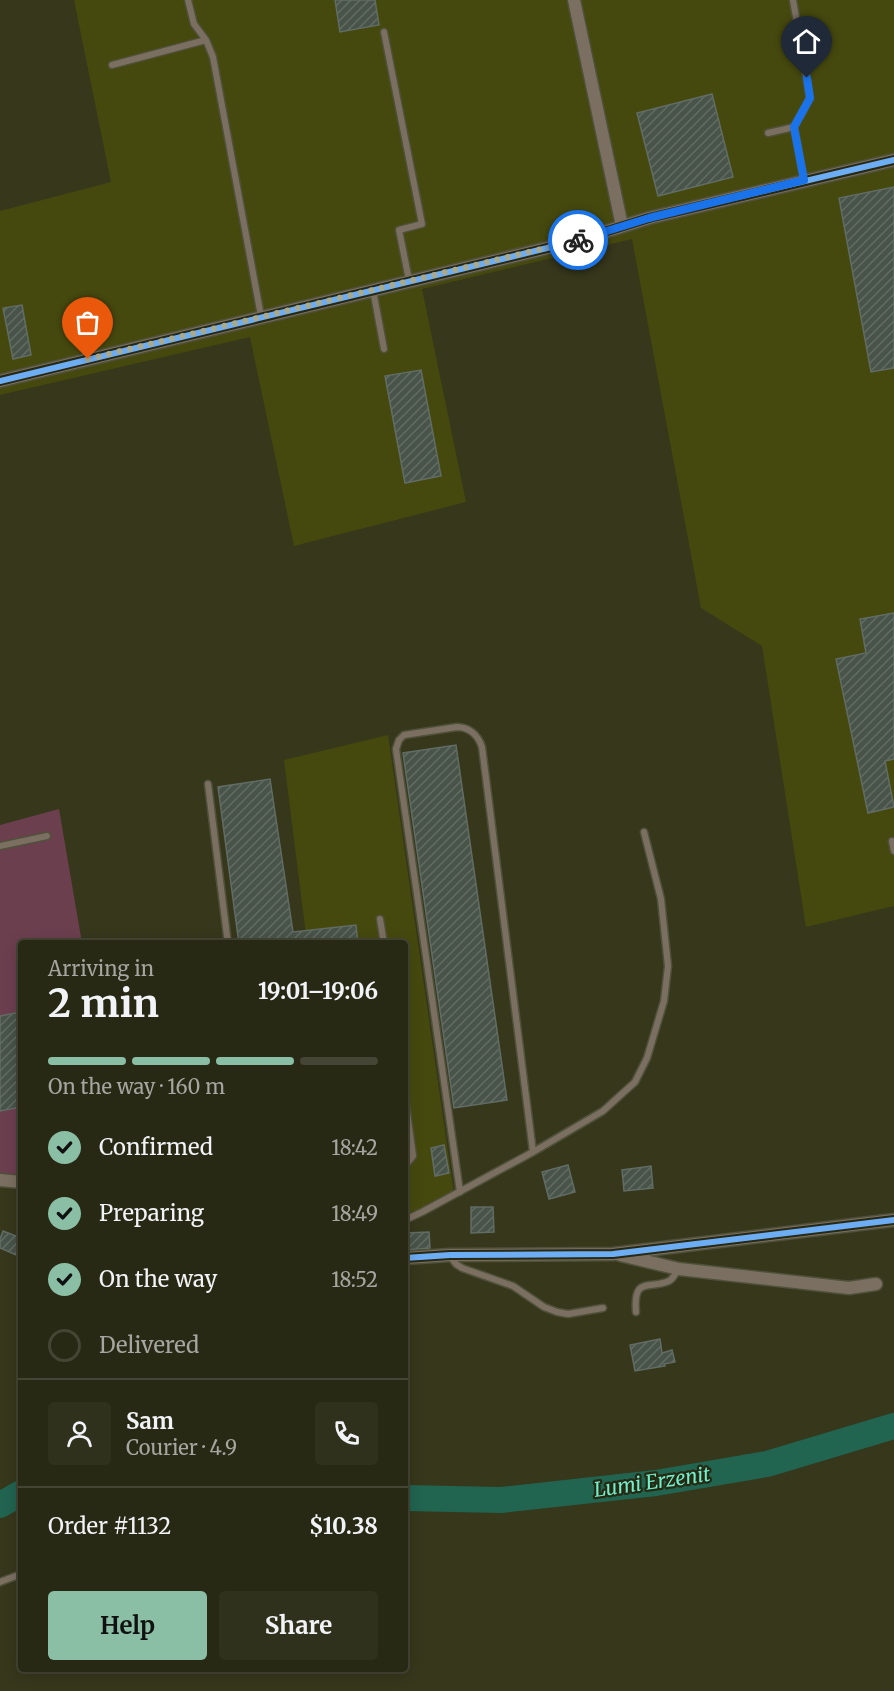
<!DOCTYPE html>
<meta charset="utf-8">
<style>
:root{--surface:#282914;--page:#30311d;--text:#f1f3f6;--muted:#a5a6a0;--line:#444534;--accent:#8abfa5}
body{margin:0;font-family:Merriweather,serif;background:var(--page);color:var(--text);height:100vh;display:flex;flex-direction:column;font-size:22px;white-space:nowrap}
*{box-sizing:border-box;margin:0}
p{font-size:20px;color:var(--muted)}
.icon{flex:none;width:33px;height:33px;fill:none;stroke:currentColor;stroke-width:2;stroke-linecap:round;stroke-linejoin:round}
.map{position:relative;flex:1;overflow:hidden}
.panel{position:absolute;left:18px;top:940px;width:390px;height:732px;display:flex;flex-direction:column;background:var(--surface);border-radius:6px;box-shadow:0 3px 15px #0003,0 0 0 2px var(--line)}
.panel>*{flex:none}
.pin{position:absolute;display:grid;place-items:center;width:51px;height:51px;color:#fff;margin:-62px -26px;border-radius:50% 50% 50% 0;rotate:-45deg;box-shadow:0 0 6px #0007}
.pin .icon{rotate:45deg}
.courier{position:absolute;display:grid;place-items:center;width:60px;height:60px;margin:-30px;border:4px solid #1a73e8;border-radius:50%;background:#fff;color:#222;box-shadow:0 2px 8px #0007}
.headline em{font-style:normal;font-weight:700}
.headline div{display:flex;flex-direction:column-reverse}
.headline{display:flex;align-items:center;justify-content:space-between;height:102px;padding:0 30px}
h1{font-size:39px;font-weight:700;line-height:45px}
.bar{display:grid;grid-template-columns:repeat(4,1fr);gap:9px 6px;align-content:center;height:72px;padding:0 30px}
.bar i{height:8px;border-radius:4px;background:var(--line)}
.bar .active{background:var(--accent)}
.bar p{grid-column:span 4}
.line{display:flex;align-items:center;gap:15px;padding:0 30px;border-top:2px solid var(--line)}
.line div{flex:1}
.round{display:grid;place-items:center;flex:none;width:63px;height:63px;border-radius:6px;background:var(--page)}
ol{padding:0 30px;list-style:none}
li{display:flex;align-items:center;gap:18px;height:66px}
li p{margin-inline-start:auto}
li .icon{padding:6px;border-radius:50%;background:var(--accent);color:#111;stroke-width:4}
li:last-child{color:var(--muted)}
li i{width:33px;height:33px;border:3px solid var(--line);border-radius:50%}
.action{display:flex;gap:12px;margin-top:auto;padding:12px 30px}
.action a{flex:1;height:69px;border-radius:6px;background:var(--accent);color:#111;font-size:24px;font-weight:700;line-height:69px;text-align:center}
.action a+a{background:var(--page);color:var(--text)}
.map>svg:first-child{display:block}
</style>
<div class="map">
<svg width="894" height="1691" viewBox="0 0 894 1691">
<defs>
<pattern id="building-hatch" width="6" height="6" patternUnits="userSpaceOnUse" patternTransform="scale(1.5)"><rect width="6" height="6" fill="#48534a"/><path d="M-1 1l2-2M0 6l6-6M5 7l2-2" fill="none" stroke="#626c63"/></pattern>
</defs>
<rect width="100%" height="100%" fill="#36371b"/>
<path fill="#46490e" d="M 74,0 L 894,0 L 894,906 L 806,927 L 762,646 L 701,608 L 632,239 L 422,289 L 466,502 L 294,546 L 250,337 L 0,395 L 0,211 L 111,182 Z
M 388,735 L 454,1194 L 405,1217 L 405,944 L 307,943 L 284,760 Z"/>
<path fill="#6c3f4f" d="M 59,809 L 82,943 L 21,944 L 21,1178 L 0,1176 L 0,825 Z"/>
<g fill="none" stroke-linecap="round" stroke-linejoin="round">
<path stroke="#216450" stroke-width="26" d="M 405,1498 L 501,1500 L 656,1483 L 767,1464 L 894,1426
M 0,1505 L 21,1493"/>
</g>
<path fill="url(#building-hatch)" stroke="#616c65" stroke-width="1.5" d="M 335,0 L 375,0 L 379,25 L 340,32 Z
M 712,94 L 733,177 L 658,196 L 637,113 Z
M 894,187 L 894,368 L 871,372 L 839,198 Z
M 22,305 L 31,355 L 13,359 L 3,308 Z
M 421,370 L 441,476 L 405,483 L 385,376 Z
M 894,613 L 894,759 L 885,761 L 894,807 L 868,813 L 836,659 L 866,653 L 860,619 Z
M 456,745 L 507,1100 L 454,1108 L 403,753 Z
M 270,779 L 293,932 L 356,925 L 358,944 L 239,944 L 218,787 Z
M 21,1012 L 21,1107 L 0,1111 L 0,1016 Z
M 444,1145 L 449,1173 L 435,1176 L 431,1148 Z
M 568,1165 L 575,1192 L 549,1199 L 542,1172 Z
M 651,1166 L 653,1188 L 624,1191 L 622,1170 Z
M 471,1207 L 493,1207 L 494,1232 L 471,1233 Z
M 3,1231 L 21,1238 L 21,1257 L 0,1248 L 0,1239 Z
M 429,1232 L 430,1248 L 405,1250 L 405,1233 Z
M 660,1339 L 662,1353 L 672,1350 L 675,1362 L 664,1364 L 665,1366 L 635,1371 L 630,1345 Z"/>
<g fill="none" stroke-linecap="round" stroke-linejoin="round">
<g stroke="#4f513a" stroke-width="9">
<path id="service" d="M 188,0 L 194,24 L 206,40 L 213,57 L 261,316
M 793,0 L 810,98 L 794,127
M 384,32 L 422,224 L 399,230 L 409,280
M 112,65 L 206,40
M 768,133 L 794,127 L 804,180
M 373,290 L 384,349
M 208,784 L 228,944
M 892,841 L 894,851
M 0,846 L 47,836
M 380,919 L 384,944
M 405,1097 L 413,1156 L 405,1166
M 533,1152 L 603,1111 L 635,1082 L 647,1058 L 664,1001 L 668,966 L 661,899 L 644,832
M 405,1220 L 422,1212 L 533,1152 L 482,747 C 478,735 469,727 457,727 L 404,735 L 399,740 L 396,749 L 460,1192
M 450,1256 L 456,1264 L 462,1268 L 513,1286 L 544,1307 L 557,1312 L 568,1314 L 603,1308
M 636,1312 C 633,1275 650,1290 669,1281 C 674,1278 676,1273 678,1269
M 0,1582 L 21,1574"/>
</g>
<g stroke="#4f513a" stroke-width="15">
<path id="minor" d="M 574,0 L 622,226
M 0,381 L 572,242 L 649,218 L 894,160
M 0,1180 L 21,1182
M 620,1255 L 679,1269 L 849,1288 L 876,1284
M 405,1258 L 450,1255 L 613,1254 L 894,1220"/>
</g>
<use href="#service" stroke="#7b6f61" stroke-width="6"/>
<use href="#minor" stroke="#7b6f61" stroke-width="12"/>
<g stroke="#272913" stroke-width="10">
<path id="cycleway" d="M 0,381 L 572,242 L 649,218 L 894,160
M 405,1258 L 450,1255 L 613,1254 L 894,1220"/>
</g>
<use href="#cycleway" stroke="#6dadf4" stroke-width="6"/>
</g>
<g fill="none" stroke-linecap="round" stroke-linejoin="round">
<path stroke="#a8aa8f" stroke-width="6" stroke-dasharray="0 10.8" d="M 88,359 L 578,240"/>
<path stroke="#1a73e8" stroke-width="8" d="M 578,240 L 649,218 L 804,180 L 794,127 L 810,98 L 807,78"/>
</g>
<g text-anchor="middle" stroke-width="4.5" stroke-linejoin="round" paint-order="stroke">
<g font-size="20" font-style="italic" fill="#6ff0cd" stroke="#272913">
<text transform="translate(652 1482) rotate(-8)" y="7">Lumi Erzenit</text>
</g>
</g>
</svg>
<div class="pin" style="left:88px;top:359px;background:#ea580c"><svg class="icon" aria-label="bag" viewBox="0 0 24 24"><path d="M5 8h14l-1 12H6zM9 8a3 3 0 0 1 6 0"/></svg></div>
<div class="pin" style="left:807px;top:78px;background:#1f2937"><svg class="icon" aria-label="home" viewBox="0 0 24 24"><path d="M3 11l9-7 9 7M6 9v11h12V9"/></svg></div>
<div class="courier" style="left:578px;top:240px"><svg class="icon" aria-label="bike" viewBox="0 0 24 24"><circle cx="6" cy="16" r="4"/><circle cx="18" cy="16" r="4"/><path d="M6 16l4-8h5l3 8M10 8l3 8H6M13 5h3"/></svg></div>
<section class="panel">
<div class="headline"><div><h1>2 min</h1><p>Arriving in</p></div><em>19:01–19:06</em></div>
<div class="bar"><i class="active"></i><i class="active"></i><i class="active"></i><i></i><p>On the way · 160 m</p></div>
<ol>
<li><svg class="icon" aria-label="check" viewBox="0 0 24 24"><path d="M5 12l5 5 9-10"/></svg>Confirmed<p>18:42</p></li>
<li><svg class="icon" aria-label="check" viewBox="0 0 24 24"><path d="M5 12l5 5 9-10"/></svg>Preparing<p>18:49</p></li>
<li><svg class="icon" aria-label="check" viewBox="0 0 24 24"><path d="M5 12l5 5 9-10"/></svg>On the way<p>18:52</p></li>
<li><i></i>Delivered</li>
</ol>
<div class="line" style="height:108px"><a class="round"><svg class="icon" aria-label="person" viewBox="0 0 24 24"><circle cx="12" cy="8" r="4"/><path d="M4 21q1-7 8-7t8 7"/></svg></a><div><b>Sam</b><p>Courier · 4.9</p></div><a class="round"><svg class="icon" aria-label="phone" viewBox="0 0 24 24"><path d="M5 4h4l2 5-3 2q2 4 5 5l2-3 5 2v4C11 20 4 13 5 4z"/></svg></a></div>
<div class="line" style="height:78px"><div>Order #1132</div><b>$10.38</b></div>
<div class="action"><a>Help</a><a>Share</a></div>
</section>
</div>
